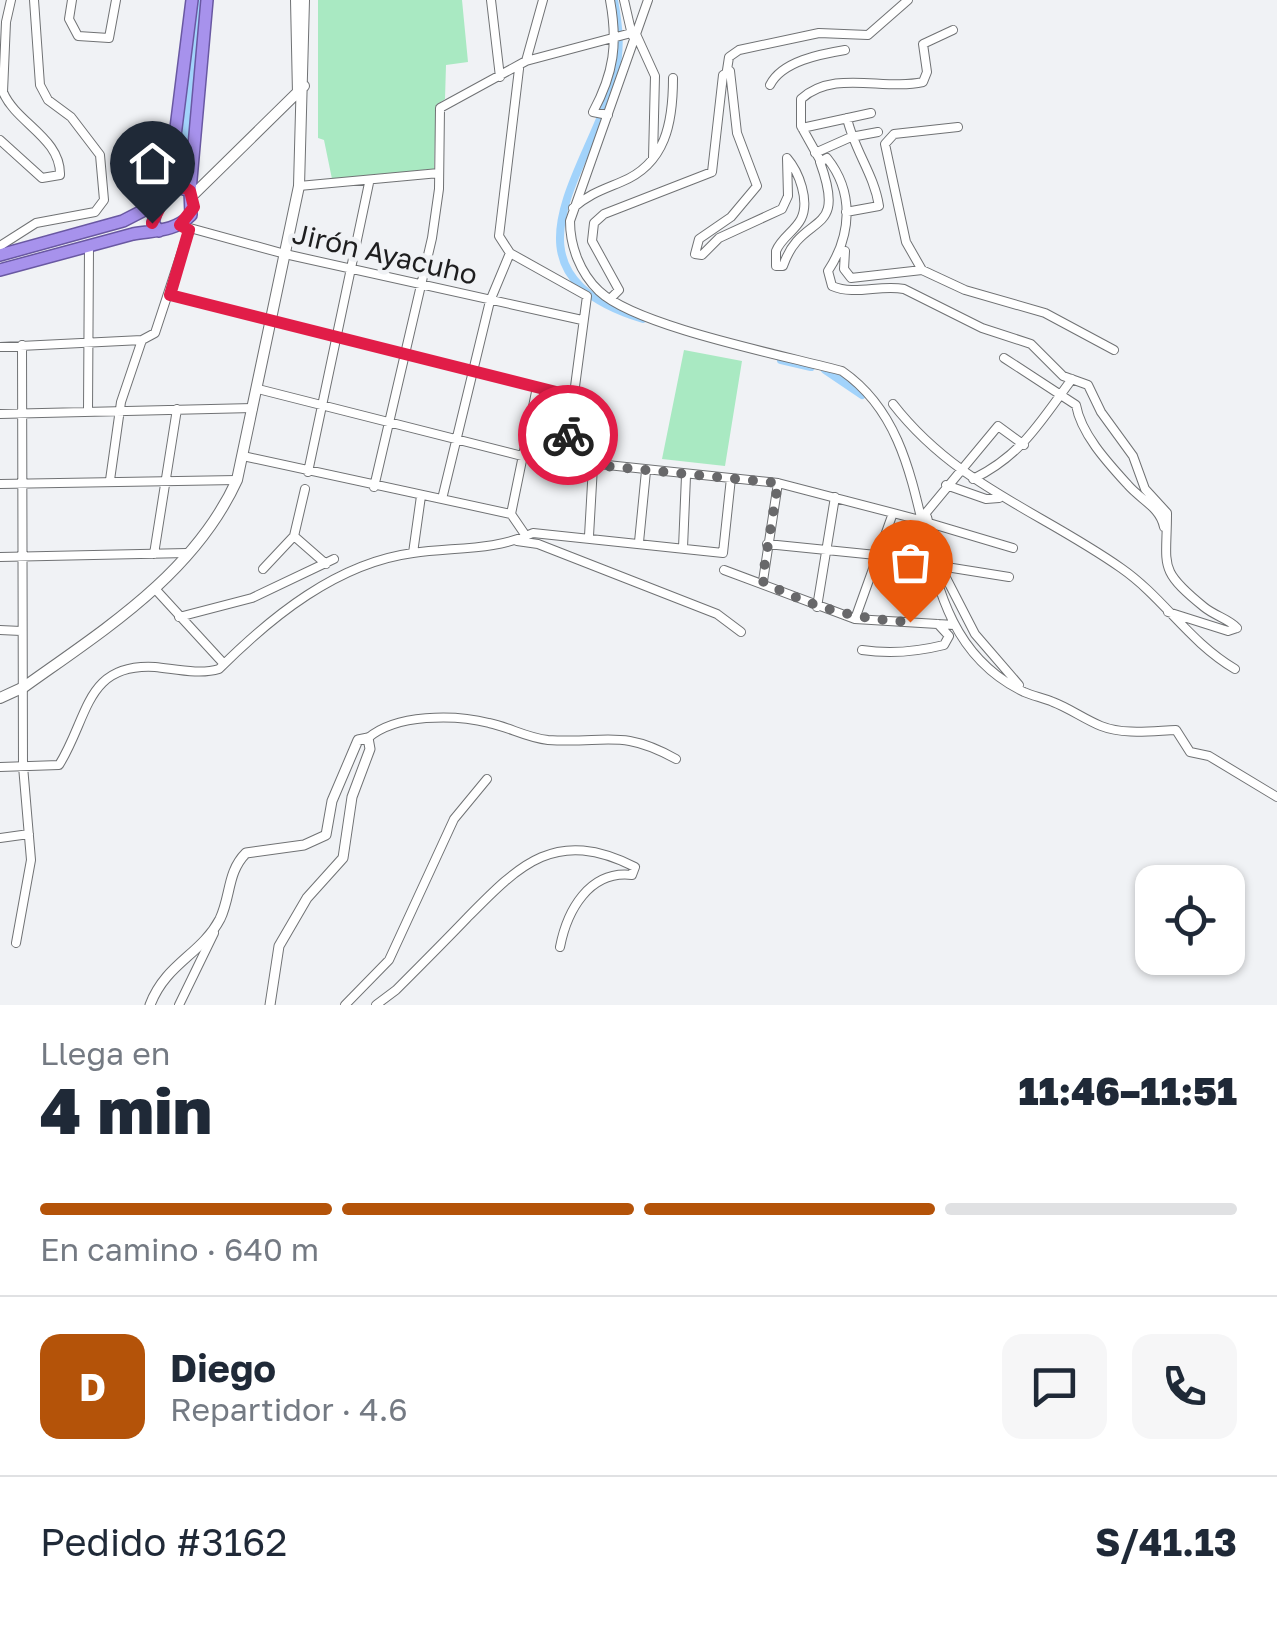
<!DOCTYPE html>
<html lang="es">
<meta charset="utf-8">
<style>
:root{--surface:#fff;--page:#f6f6f7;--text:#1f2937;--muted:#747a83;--line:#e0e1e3;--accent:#b45309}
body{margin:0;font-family:"Golos Text",sans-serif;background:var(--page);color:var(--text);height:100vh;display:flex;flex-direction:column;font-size:38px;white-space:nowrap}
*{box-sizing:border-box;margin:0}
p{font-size:32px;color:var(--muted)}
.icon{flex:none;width:55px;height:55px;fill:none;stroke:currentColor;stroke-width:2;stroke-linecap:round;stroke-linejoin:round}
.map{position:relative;height:1005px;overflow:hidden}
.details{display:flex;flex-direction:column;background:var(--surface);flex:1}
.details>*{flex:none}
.tools{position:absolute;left:1135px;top:865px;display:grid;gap:20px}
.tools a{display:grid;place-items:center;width:110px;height:110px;border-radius:20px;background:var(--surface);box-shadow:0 2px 8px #0004;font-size:50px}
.pin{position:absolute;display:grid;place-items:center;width:85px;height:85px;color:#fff;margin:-102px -42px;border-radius:50% 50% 50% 0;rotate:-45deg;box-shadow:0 0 10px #0007}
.pin .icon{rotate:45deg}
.courier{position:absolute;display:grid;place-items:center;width:100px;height:100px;margin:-50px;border:8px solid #e11d48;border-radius:50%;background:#fff;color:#222;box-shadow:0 2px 12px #0007}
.overview em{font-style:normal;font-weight:800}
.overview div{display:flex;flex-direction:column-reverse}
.overview{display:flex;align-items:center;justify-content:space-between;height:170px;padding:0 40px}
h1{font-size:65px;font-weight:800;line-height:75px}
.bar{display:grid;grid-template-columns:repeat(4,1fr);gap:15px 10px;align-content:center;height:120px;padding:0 40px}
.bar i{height:12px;border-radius:8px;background:var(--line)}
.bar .current{background:var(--accent)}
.bar p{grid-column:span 4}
.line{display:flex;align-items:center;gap:25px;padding:0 40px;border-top:2px solid var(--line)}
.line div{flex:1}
.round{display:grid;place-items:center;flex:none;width:105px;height:105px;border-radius:20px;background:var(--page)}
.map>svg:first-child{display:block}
</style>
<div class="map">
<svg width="1277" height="1005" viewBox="0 0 1277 1005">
<rect width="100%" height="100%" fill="#f0f2f5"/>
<path fill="#a9e9c2" d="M 318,0 L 462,0 L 468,62 L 446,65 L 445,99 L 436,105 L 434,169 L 332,179 L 324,140 L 318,138 Z
M 684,350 L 742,361 L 725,466 L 662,459 Z"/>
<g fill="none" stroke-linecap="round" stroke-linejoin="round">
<path stroke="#a2d3fb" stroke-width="8" d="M 614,0 C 619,27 621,48 615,75 C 592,170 489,272 643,319
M 781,360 L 811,367
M 825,370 L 862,395"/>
<path stroke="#a2d3fb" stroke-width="11" d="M 178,177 L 200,0"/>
<g stroke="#707274" stroke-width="10">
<path id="minor" d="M 72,0 L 69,19 L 78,36 L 109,38 L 116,0
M 491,0 L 500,77
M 624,0 L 632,35
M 648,0 L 570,221 C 570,246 580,273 599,291 C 637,327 787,356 842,371 C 955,449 891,628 1024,692 C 1033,696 1044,698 1053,702 C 1069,708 1084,719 1101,726 C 1124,735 1151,731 1176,730 L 1190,752 L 1209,756 L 1277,797
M 635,32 L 655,76 L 653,158
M 526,61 L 543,0
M 519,69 L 499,236 L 510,253 L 587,296 L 565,462
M 727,70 L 729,57 L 739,50 L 819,33 L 868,35 L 908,0
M 770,85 C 782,61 821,54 845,50
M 608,115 L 593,112 C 614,73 618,43 610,0
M 802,128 L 871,113
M 0,140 L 42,178 L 60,175 C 61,138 16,123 3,92 L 6,22 L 11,0
M 815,153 L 851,137 L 878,132
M 820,160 L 801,126 L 801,99 C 834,69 883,91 923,82 L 927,72 L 923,44 L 953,30
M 128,168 L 173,163
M 299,186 L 439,173
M 573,208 C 589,194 602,190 621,182 C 666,164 673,122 673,78
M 846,212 L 879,206 C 874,174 854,150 847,118
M 179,225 L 285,254 L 582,320
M 0,246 L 36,223 L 95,212 L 104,200 L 100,155 L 71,117 L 48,100 L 40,85 L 34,0
M 845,251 L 844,269 L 851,278 L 922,270 L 965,290 L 1045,313 L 1114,350
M 922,270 L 906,242 L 885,144 L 894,134 L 958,127
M 170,295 L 572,396
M 611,298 L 619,290 L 592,241 L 594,223 L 604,214 L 712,172 L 723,75 L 730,71 L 737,133 L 757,186 L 731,217 L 699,239 L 695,254 L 702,255 L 719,238 L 782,209 L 788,196 L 787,158 C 799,172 810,201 801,219 C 795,231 781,238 776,251 L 776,266 L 783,266 C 802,210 848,239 820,162 L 827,158 C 855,193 851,236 828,271 L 832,286 C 855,296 880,284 904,289 L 982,328 L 1031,344 L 1063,376 L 1088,385 L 1101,412 L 1133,456 L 1145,489 L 1167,513 C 1167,567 1157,569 1204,607 C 1215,616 1229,619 1237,628
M 0,347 L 142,340
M 1004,358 L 1076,405 C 1081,434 1108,463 1128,485 C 1141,500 1160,507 1164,527
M 258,389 L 522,456 L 778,483 L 920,520
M 893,404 C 956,485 1040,511 1121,568 C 1164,598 1188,641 1235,669
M 88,412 L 89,247
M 0,414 L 253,408
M 243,456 L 511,514
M 308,472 L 369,183
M 973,479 C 1022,455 1040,422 1072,379
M 110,480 L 121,402 L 142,340 L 155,333 L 189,230
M 0,484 L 237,480
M 946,485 L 986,499 L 999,498
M 374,487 L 432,238 L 439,189 L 440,108 L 526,61 L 635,32
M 442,499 L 490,301 L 510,253
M 511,514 L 537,387
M 511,514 L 526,536
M 927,517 L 940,566 L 1009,577
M 920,520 L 998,426 L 1024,445
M 929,523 L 1013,548
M 294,536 L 305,489
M 294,536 L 326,564
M 589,536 L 593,466
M 517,541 L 538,544 L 717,614 L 741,632
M 639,542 L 646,471
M 767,544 L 876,555
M 683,548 L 686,476
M 413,553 L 421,496
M 154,554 L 177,409
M 0,557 L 187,553
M 929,563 L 940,566 L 975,634 L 1019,685
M 263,569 L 294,536
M 724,570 L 855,619 L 954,625
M 763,581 L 778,483
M 157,591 L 224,664
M 817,607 L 835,497
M 1168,612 L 1228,631 L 1237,628
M 179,617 L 252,598 L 334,559
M 855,619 L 893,513
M 0,630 L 21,631
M 862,650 C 890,654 916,652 944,645 L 949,636 L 938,624
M 368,738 C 396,714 454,714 489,723 C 509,727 527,738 548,740 C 605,744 621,728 676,759
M 0,767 L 59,765 C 89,717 85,663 155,667 C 175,669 200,675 219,669 C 271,617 337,563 413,553 C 454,547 495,551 533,533 L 723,553 L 731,478
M 0,838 L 29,834
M 16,943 L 31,860 L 23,766 L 22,345
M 179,1005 L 214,933
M 345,1005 L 389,960 L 454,819 L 487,779
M 376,1005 L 396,990 C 420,966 444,942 467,918 C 520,864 556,827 635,867 L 632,875 C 589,870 567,911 560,947"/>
</g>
<g stroke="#707274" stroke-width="11">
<path id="tertiary" d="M 150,1005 C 166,963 201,955 220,919 C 231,896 227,872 246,853 L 304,845 L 326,835 L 332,801 L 358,740 L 368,738 L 370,749 L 352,797 L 343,858 L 307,898 L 279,946 L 270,1005"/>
</g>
<g stroke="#707274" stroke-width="12">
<path id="secondary" d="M 296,0 L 298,94
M 193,195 L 304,86
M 0,698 L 24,687 C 105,629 194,574 237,480 L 299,186 L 304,0"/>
</g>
<g stroke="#6958a2" stroke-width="14">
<path id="trunk" d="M 190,191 L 207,0
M 168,192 L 192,0
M 0,255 L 123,221 L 158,203
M 0,270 L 133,234 C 156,230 174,232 191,215 L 190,191 L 178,187 L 158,203 L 153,223 L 159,231"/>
</g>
<use href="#minor" stroke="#fff" stroke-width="8"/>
<use href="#tertiary" stroke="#fff" stroke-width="9"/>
<use href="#secondary" stroke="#fff" stroke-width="10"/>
<use href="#trunk" stroke="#a792ec" stroke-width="11"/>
</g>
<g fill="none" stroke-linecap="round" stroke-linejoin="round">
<path stroke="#68686a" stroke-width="10" stroke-dasharray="0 18" d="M 568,435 L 565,462 L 778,483 L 762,581 C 812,608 855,619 910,622"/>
<path stroke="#e11d48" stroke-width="12" d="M 152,223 L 168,192 L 184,187 L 190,191 L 194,207 L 180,225 L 189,230 L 170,295 L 572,396 L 568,435"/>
</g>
<g text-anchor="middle" stroke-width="9" stroke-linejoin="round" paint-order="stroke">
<g font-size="28" fill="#1e1e1f" stroke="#f0f2f5">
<text transform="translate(385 254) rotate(13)" y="10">Jirón Ayacuho</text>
</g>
</g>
</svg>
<div class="tools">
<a><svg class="icon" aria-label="locate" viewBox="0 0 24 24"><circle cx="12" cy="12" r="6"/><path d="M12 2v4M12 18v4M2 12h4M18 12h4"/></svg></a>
</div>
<div class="pin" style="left:910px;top:622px;background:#ea580c"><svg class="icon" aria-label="bag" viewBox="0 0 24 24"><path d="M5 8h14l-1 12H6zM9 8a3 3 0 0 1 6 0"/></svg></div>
<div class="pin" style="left:152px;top:223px;background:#1f2937"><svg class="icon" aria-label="home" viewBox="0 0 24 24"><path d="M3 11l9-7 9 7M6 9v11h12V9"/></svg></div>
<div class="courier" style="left:568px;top:435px"><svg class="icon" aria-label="bike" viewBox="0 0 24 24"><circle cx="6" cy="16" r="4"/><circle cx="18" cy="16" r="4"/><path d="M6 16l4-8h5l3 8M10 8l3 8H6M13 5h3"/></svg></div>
</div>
<section class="details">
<div class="overview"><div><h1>4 min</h1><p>Llega en</p></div><em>11:46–11:51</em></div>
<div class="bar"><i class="current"></i><i class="current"></i><i class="current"></i><i></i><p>En camino · 640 m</p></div>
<div class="line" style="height:180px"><b class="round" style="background:var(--accent);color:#fff">D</b><div><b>Diego</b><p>Repartidor · 4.6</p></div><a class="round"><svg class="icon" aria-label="chat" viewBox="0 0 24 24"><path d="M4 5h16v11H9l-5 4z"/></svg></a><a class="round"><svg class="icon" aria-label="phone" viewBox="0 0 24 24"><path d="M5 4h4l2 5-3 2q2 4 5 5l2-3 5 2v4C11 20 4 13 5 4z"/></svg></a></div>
<div class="line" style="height:130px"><div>Pedido #3162</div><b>S/41.13</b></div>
</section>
